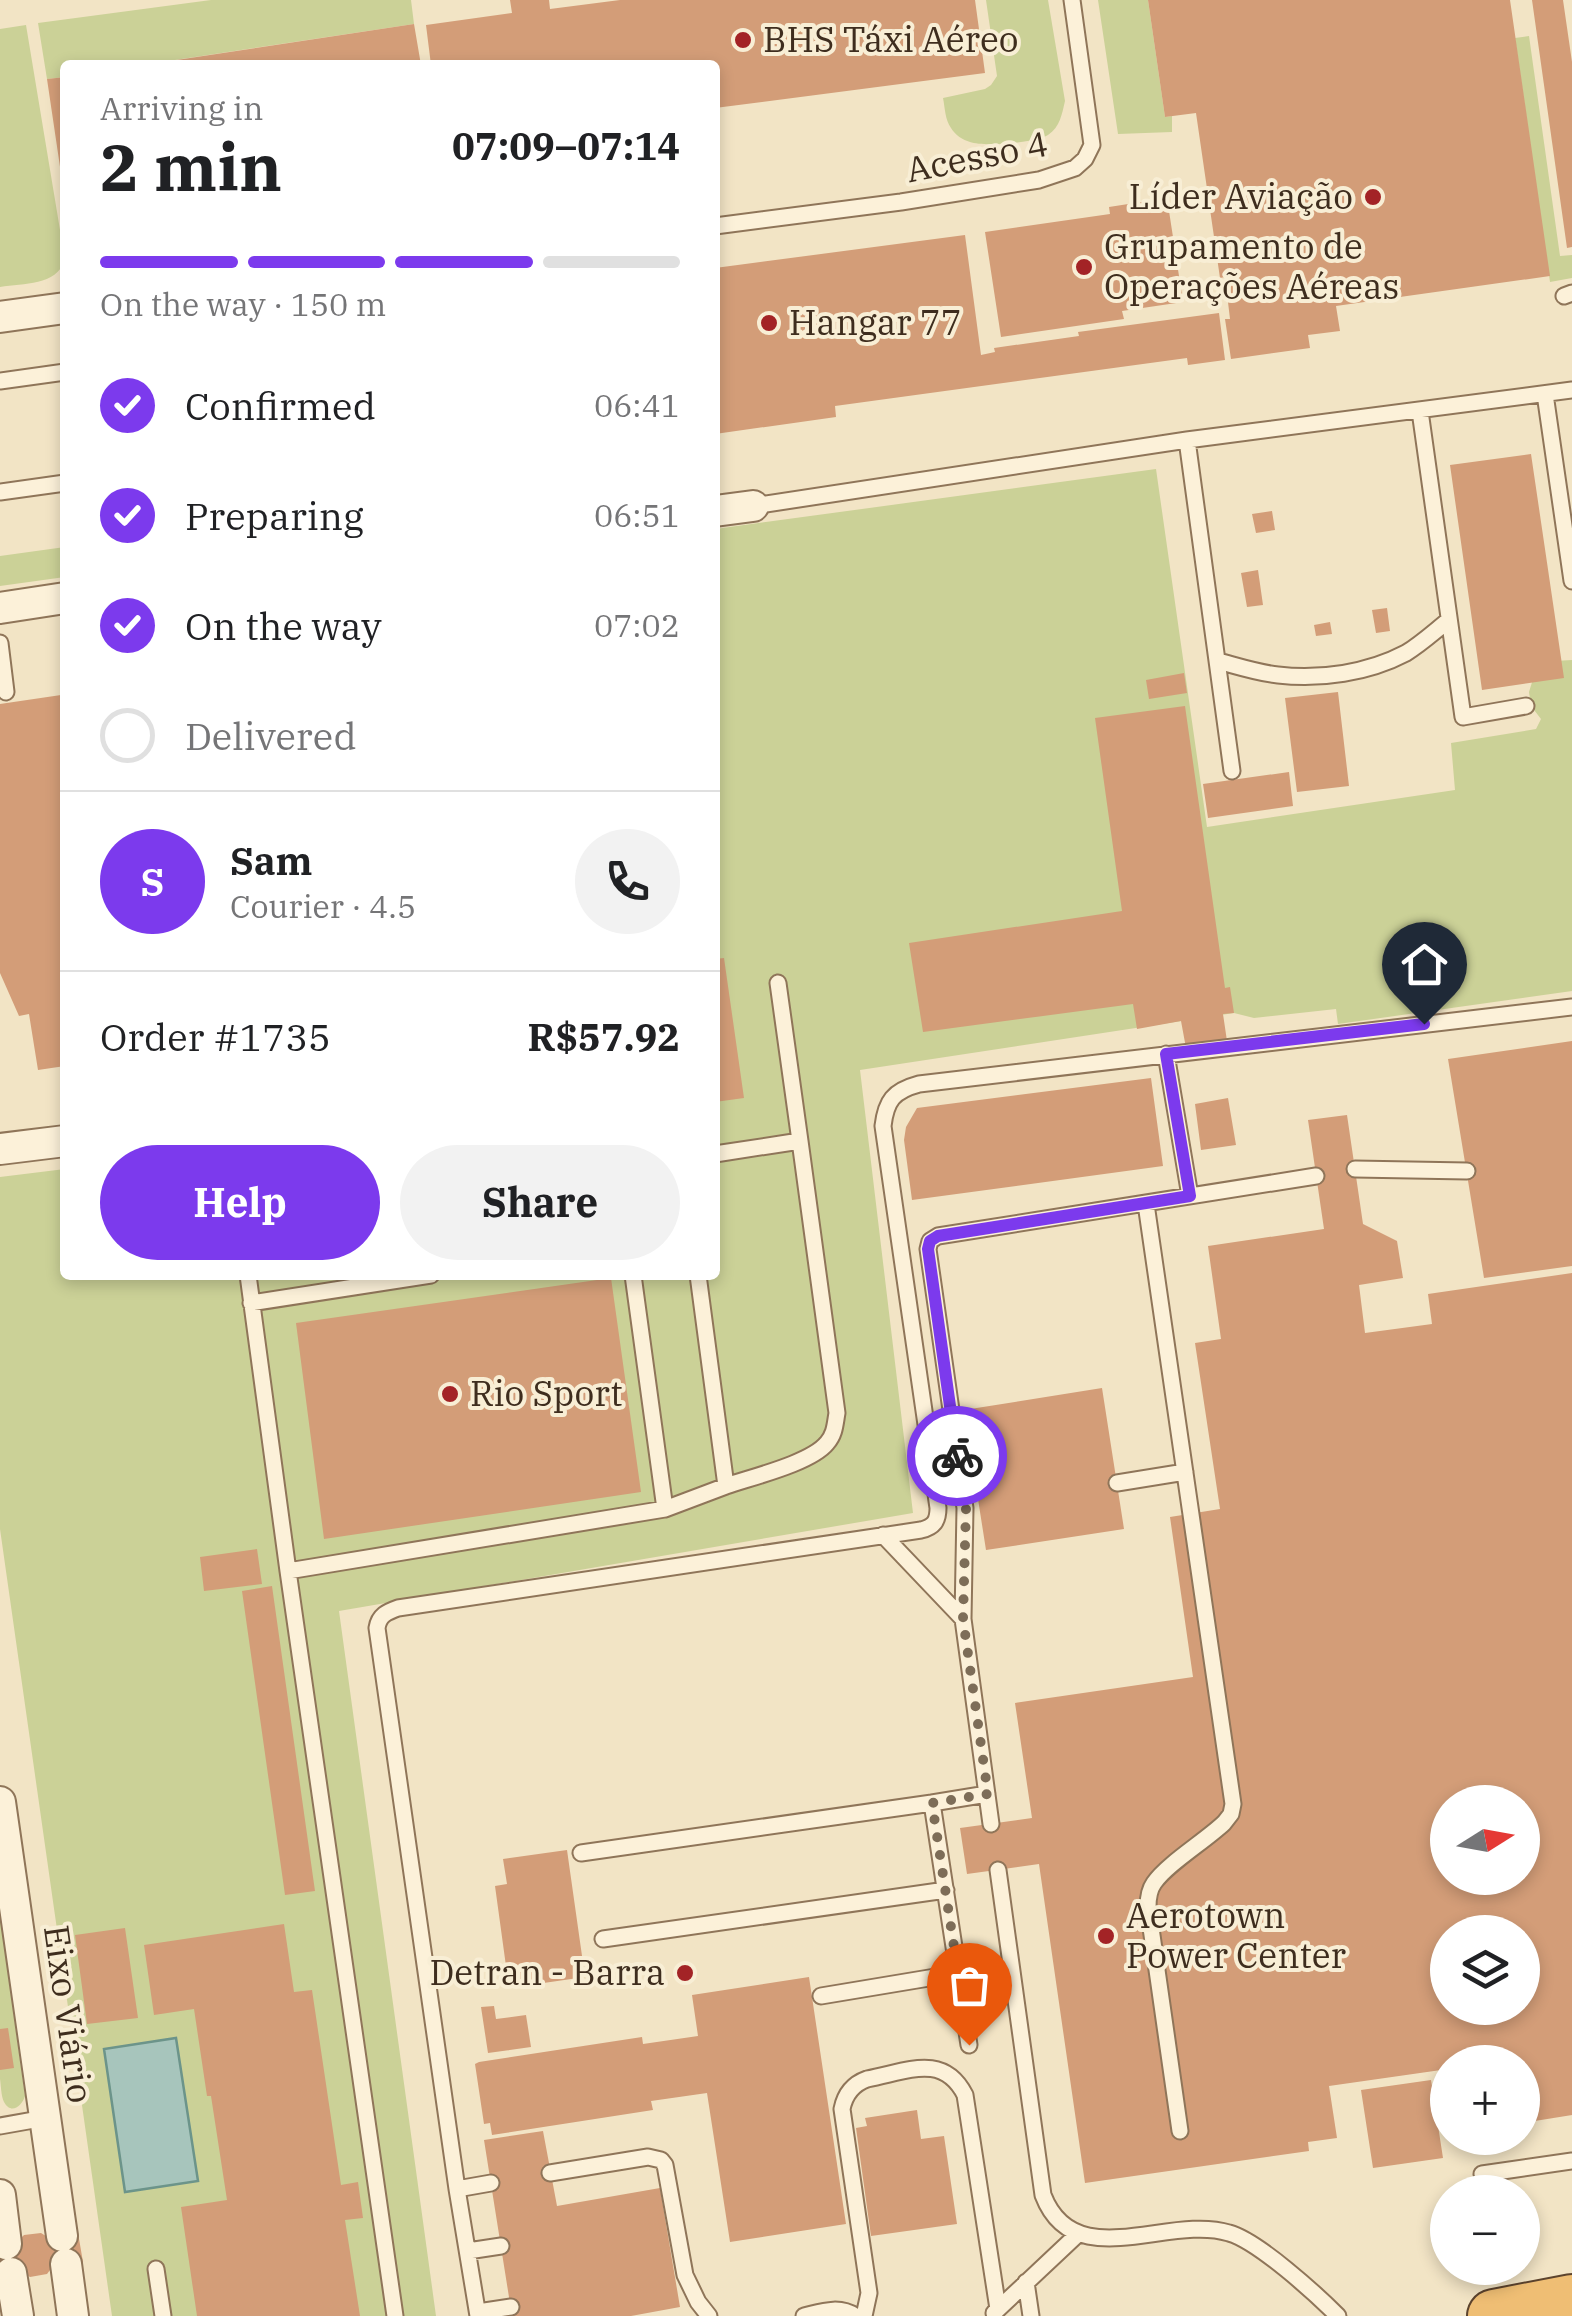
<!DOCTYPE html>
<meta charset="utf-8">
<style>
:root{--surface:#fff;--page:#f2f2f2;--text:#202124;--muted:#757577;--line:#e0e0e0;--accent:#7c3aed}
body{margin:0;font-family:"IBM Plex Serif",serif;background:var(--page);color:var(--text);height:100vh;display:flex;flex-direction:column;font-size:38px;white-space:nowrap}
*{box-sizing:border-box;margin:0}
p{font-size:32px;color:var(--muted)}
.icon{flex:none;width:55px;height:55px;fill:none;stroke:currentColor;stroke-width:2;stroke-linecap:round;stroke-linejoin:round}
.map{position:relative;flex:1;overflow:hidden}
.panel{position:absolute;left:60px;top:60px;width:660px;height:1220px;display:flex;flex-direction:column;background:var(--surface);border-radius:10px;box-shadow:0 5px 15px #0003}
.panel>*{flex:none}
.needle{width:65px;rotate:79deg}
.fabs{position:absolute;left:1430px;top:1785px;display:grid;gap:20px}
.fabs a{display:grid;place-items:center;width:110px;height:110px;border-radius:50%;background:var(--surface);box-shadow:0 5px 15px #0003;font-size:50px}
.pin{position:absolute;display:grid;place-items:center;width:85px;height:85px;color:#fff;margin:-102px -42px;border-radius:50% 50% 50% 0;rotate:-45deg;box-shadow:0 0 10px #0007}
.pin .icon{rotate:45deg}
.courier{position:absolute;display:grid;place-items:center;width:100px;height:100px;margin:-50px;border:8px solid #7c3aed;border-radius:50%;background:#fff;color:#222;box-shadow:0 2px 12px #0007}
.headline em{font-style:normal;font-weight:800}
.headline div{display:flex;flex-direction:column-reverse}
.headline{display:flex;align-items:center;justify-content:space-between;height:170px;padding:0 40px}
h1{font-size:65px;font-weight:800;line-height:75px}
.bar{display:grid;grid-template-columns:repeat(4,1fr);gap:15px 10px;align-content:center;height:120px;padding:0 40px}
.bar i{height:12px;border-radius:8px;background:var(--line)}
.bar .current{background:var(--accent)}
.bar p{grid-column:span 4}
.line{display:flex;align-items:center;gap:25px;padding:0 40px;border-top:2px solid var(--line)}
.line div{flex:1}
.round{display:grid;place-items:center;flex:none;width:105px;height:105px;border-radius:52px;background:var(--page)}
ol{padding:0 40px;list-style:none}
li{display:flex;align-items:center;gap:30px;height:110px}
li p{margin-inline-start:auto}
li .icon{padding:10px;border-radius:50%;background:var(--accent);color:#fff;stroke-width:4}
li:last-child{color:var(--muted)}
li i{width:55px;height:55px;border:5px solid var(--line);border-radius:50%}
.action{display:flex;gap:20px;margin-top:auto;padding:20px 40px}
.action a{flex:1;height:115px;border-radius:60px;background:var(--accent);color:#fff;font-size:40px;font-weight:800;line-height:115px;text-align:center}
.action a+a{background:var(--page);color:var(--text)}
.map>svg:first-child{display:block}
</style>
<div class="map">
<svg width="1572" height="2316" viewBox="0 0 1572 2316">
<rect width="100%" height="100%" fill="#f2e4c5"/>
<path fill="#cbd197" d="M 211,0 L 411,0 L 414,24 L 142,65 L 65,65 L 65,77 L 47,79 L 38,23 Z
M 986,0 L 1048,0 L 1065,101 C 1062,114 1060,127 1048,135 C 1035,143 984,147 970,142 C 963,140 955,135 951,128 C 945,120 945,108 943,98 L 985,89 L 991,85 L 997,76 Z
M 1098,0 L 1148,0 L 1165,117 L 1172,116 L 1172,132 L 1118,134 Z
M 26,25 L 65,260 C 56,286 24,283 0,287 L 0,29 Z
M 1529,36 L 1560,256 L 1572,255 L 1572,278 L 1550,282 L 1515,38 Z
M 1156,469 L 1207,827 L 1455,790 L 1451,743 L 1536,729 L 1541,719 L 1531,706 L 1529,692 L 1533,679 L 1555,661 L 1572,660 L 1572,991 L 1338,1024 L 1336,1009 L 1254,1018 L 1234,1013 L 860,1070 L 913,1513 L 339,1611 L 436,2316 L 112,2316 L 0,1529 L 0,1177 L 65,1169 L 65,1275 L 715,1275 L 715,529 Z
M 65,547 L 65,577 L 0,586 L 0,556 Z
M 0,1916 L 25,2096 C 22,2106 11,2115 4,2102 C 1,2096 1,2085 0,2079 Z"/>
<path fill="#a7c5bc" stroke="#6c948a" stroke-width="2.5" d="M 176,2038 L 198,2181 L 125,2192 L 104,2049 Z"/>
<path fill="#d39d78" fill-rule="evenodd" d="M 510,0 L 549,0 L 550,9 L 620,0 L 975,0 L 985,73 L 715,108 L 715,65 L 431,65 L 426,25 L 512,13 Z
M 1148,0 L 1510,0 L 1550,276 L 1336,306 L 1340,331 L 1308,335 L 1310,348 L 1231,359 L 1225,319 L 1230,319 L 1225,277 L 1220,278 L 1196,113 L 1165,117 Z
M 1532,0 L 1563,0 L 1572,62 L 1572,247 L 1567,248 Z
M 414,24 L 421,65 L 157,65 L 157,63 Z
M 65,77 L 65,187 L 63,187 L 47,79 Z
M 1167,198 L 1183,302 L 1122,311 L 1124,319 L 1001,337 L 985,232 L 1110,214 L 1109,207 Z
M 965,235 L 981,355 L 995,352 L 994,348 L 1079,336 L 1078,332 L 1219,313 L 1225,360 L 1188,365 L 1187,358 L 835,406 L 836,417 L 715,434 L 715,268 Z
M 1531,454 L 1564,678 L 1482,690 L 1450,465 Z
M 1272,511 L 1275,530 L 1256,533 L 1252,514 Z
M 1258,570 L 1263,605 L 1247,607 L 1241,573 Z
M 1387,608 L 1390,631 L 1376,633 L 1372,610 Z
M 1330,622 L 1332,634 L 1316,636 L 1314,625 Z
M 1184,673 L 1187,693 L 1149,699 L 1146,680 Z
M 1338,692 L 1349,786 L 1297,792 L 1285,698 Z
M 61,695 L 65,696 L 65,1066 L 38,1070 L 29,1014 L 19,1016 L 0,973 L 0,704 Z
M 1185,706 L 1225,988 L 1230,987 L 1234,1013 L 1223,1014 L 1227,1041 L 1186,1048 L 1181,1021 L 1137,1029 L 1133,1004 L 923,1032 L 909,943 L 1122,911 L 1095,718 Z
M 1289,772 L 1293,806 L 1208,818 L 1203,784 Z
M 724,958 L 744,1098 L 715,1102 L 715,959 Z
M 1572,1041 L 1572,1266 L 1484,1278 L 1448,1059 Z
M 1151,1078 L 1163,1166 L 912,1200 L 904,1140 L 906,1127 L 917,1108 Z
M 1228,1098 L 1236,1145 L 1201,1150 L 1195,1104 Z
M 1347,1115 L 1363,1224 L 1397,1241 L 1403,1278 L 1359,1285 L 1365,1333 L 1432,1324 L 1428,1294 L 1572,1273 L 1572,2115 L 1522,2123 L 1522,2062 L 1448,2062 L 1448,2069 L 1329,2086 L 1337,2138 L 1308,2142 L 1309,2151 L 1085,2183 L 1039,1864 L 967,1874 L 960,1828 L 1032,1818 L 1015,1703 L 1193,1677 L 1170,1517 L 1220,1509 L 1195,1343 L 1221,1339 L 1208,1246 L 1324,1229 L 1308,1120 ZM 1448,1802 L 1522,1802 L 1522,1878 L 1448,1878 ZM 1448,1932 L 1522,1932 L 1522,2008 L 1448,2008 Z
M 611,1278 L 641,1492 L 324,1539 L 296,1323 Z
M 1102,1388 L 1124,1529 L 986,1550 L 964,1410 Z
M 257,1549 L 262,1584 L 204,1591 L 200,1557 Z
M 272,1586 L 315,1891 L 285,1895 L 242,1591 Z
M 567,1850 L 585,1977 L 509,1988 L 495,1886 L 507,1884 L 503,1859 Z
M 284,1924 L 294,1992 L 312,1990 L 341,2185 L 358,2182 L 363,2218 L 345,2220 L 360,2316 L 197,2316 L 181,2207 L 227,2200 L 211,2096 L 207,2096 L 194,2009 L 154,2015 L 144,1945 Z
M 125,1928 L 138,2018 L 87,2024 L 75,1935 Z
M 809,1977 L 846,2224 L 730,2242 L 707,2093 L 651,2101 L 653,2110 L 492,2135 L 490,2123 L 484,2124 L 475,2064 L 479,2062 L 642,2037 L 643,2044 L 698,2036 L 692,1995 Z
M 494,2006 L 496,2019 L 526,2015 L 531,2047 L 488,2053 L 481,2007 Z
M 8,2028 L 14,2068 L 0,2070 L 0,2029 Z
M 1431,2080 L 1443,2158 L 1373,2168 L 1361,2090 Z
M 917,2110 L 921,2139 L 944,2136 L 957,2224 L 871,2236 L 856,2128 L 867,2126 L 865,2118 Z
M 543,2131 L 557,2206 L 660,2188 L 680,2307 L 631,2316 L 512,2316 L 484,2140 Z
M 41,2233 L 49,2238 L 78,2233 L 83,2262 L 53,2266 L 47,2274 L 30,2277 L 21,2271 L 0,2274 L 0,2245 L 16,2243 L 24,2235 Z"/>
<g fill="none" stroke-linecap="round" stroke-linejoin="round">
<g stroke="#8f7559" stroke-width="19">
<path id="service" d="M 715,226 L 901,202 L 1039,180 L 1075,168 L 1085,159 L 1092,145 L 1072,0
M 1564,296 L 1572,293
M 0,381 L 65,372
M 1545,394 L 1572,581
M 1420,411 L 1463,717 L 1526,706
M 1187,440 L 1232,771
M 0,492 L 65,483
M 753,506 L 1187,440 L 1572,390
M 0,643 L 6,692
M 1218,661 C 1237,666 1258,673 1278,675 C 1320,680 1368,673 1406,653 C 1421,644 1435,631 1449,620
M 1166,1054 L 1190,1196
M 715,1154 L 800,1141 L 778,983
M 1355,1169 L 1467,1171
M 1146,1204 L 1233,1804 L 1231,1814 L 1224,1823 C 1205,1841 1167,1864 1154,1883 C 1149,1890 1148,1898 1148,1907 L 1180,2131
M 248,1275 L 288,1571 L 395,2316
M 251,1303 L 431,1275
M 1117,1483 L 1185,1472
M 726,1486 C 752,1477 811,1463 827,1443 C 835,1434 835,1424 837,1413 L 800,1141
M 665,1509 L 726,1486 L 698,1275
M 883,1535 L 963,1619 L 991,1824
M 288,1571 L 665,1509 L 633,1275
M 963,1619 L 965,1508 L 928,1249 L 930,1241 L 938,1236 L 1316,1176
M 581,1853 L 932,1803
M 998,1870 L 1043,2195 C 1074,2276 1168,2214 1229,2233 C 1258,2241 1316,2294 1338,2316
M 603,1939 L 946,1890
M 821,1996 L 959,1973
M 969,2045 L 932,1803 L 987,1794
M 0,2126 L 45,2118
M 550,2173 L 648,2157 L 661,2160 L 665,2165 L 685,2275 L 698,2302 L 709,2316
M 1482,2174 L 1572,2161
M 457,2189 L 491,2183
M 468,2251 L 501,2246
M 156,2269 L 163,2316
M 1026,2282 L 1031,2316
M 478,2312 L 511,2307
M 994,2313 L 1078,2234
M 478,2316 L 457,2189 L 377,1628 C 379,1615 387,1612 398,1608 L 921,1530 C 934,1527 938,1521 938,1508 L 883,1126 C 886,1101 893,1091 919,1084 L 1572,1007
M 804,2316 C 821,2312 839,2305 855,2316
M 864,2316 L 869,2293 L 842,2109 C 845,2094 853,2084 867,2079 C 906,2072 943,2052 965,2095 L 998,2309"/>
</g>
<g stroke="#8f7559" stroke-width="34">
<path id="minor" d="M 0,317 L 65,308
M 715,511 L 753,506
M 0,608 L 65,598
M 0,1149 L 65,1141
M 0,1802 L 62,2236
M 0,2195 L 6,2244
M 66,2264 L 73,2316
M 11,2273 L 18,2316"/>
</g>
<g stroke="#5c432d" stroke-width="56">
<path id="trunk" d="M 1494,2316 L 1572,2301"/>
</g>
<use href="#service" stroke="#fcf1d9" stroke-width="15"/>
<use href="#minor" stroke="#fcf1d9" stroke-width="30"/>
<use href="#trunk" stroke="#efbe74" stroke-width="52"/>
</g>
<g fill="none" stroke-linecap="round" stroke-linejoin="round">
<path stroke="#7d6d58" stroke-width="10" stroke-dasharray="0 18" d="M 957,1456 L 966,1508 L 963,1619 L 988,1794 L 932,1803 L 969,2045"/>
<path stroke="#7c3aed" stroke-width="12" d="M 957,1456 L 928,1249 L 930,1241 L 938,1236 L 1190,1196 L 1166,1054 L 1424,1024"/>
</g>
<g fill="#a32326" stroke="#f8eed5" stroke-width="4">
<circle cx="743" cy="40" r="10"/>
<circle cx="1373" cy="197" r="10"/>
<circle cx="1084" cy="267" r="10"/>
<circle cx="769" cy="323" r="10"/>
<circle cx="450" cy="1394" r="10"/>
<circle cx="1106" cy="1936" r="10"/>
<circle cx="685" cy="1973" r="10"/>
</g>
<g text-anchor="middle" stroke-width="8" stroke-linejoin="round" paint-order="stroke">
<g font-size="35" fill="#3e2d1e" stroke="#f8eed5" text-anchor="start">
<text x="763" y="52">BHS Táxi Aéreo</text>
<text x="1353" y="209" text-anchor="end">Líder Aviação</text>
<text x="1104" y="259">Grupamento de<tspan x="1104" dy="40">Operações Aéreas</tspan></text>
<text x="789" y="335">Hangar 77</text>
<text x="470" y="1406">Rio Sport</text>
<text x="1126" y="1928">Aerotown<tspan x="1126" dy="40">Power Center</tspan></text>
<text x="665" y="1985" text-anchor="end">Detran - Barra</text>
</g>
<g font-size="35" fill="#3e2d1e" stroke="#f8eed5">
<text transform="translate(977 157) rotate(-11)" y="12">Acesso 4</text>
<text transform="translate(68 2014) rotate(82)" y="12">Eixo Viário</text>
</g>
</g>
</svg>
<div class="fabs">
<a><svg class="needle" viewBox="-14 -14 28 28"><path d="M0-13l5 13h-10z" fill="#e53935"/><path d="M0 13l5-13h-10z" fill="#757577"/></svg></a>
<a><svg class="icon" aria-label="layers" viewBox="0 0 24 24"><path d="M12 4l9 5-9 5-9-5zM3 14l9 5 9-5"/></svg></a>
<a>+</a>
<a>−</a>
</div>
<div class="pin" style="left:969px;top:2045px;background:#ea580c"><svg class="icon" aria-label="bag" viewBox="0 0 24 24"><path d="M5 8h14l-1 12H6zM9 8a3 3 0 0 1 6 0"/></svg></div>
<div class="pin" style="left:1424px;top:1024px;background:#1f2937"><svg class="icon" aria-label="home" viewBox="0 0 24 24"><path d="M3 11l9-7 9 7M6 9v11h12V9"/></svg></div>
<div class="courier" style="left:957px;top:1456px"><svg class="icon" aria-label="bike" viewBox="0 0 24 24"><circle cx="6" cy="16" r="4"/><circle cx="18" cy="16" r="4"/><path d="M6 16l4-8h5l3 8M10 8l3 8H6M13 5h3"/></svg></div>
<section class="panel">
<div class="headline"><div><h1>2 min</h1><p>Arriving in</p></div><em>07:09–07:14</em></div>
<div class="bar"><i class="current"></i><i class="current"></i><i class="current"></i><i></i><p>On the way · 150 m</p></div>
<ol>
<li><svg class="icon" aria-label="check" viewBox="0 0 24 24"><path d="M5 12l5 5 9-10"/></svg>Confirmed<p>06:41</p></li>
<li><svg class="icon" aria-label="check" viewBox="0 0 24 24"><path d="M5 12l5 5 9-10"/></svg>Preparing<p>06:51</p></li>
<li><svg class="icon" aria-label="check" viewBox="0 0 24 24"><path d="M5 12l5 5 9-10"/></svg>On the way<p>07:02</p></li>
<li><i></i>Delivered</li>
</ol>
<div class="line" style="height:180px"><b class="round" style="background:var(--accent);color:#fff">S</b><div><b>Sam</b><p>Courier · 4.5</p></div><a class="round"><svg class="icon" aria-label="phone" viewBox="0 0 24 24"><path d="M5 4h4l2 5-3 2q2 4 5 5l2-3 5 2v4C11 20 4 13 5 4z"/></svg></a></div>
<div class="line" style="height:130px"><div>Order #1735</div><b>R$57.92</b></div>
<div class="action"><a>Help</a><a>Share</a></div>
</section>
</div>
